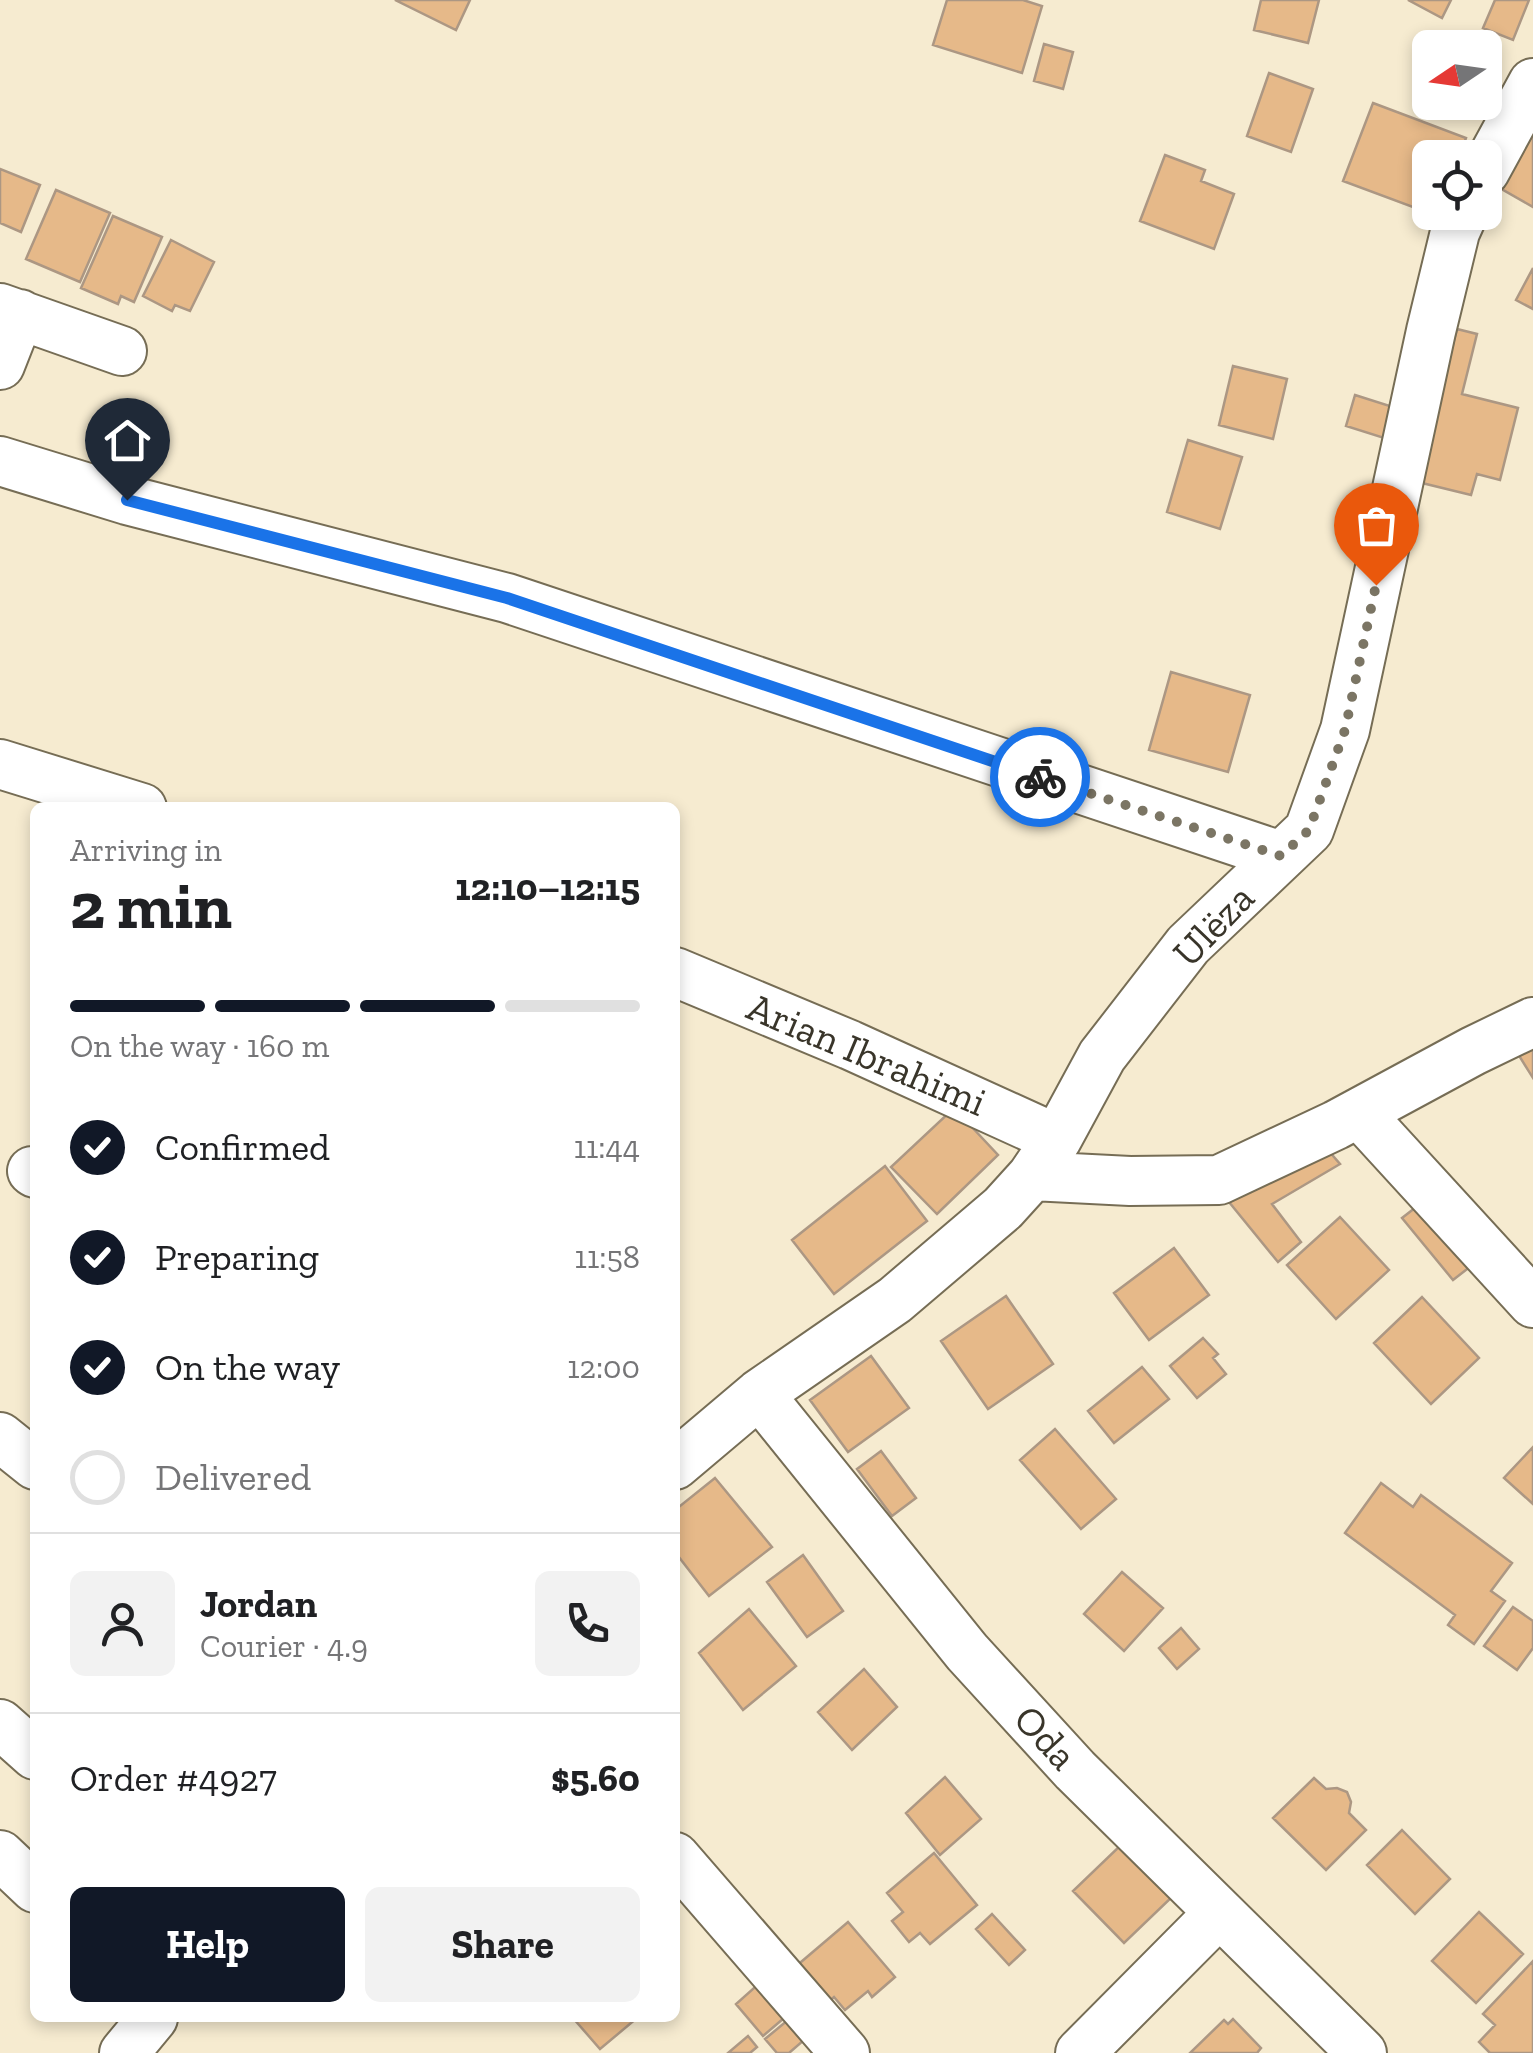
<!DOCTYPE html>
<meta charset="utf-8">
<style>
:root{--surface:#fff;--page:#f2f2f2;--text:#202124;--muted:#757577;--line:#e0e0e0;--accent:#111827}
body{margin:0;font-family:"Zilla Slab",serif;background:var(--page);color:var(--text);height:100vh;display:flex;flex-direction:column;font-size:38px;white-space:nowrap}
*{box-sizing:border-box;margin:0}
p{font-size:32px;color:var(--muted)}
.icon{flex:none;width:55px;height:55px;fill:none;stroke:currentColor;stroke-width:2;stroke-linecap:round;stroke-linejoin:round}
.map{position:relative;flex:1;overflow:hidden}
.sheet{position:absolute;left:30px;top:802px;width:650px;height:1220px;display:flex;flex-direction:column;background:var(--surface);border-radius:15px;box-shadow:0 5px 15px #0003}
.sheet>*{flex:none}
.needle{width:65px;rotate:257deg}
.tools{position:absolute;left:1412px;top:30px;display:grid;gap:20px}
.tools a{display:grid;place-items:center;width:90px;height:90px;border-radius:15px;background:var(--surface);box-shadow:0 5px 15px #0003;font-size:50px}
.pin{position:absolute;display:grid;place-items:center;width:85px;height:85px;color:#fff;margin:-102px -42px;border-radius:50% 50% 50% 0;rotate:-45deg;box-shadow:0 0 10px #0007}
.pin .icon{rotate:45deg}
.courier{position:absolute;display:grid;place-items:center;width:100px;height:100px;margin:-50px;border:8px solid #1a73e8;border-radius:50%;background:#fff;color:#222;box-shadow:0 2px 12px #0007}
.headline em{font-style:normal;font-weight:700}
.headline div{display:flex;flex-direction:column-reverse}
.headline{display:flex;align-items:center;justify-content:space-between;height:170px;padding:0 40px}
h1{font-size:65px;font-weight:700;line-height:75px}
.bar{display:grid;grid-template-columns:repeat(4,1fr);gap:15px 10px;align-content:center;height:120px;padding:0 40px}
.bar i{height:12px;border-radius:8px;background:var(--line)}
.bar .selected{background:var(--accent)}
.bar p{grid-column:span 4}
.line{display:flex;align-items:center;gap:25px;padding:0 40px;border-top:2px solid var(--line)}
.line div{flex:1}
.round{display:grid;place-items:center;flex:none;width:105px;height:105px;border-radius:15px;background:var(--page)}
ol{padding:0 40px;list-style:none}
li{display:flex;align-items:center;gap:30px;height:110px}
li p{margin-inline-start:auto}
li .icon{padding:10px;border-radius:50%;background:var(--accent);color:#fff;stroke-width:4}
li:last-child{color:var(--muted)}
li i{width:55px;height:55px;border:5px solid var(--line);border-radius:50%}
.cta{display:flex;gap:20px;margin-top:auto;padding:20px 40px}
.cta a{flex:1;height:115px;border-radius:15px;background:var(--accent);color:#fff;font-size:40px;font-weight:700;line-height:115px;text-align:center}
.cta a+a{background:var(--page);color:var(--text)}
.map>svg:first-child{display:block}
</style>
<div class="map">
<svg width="1533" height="2053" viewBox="0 0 1533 2053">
<rect width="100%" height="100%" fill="#f6ebd0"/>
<path fill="#e6b989" stroke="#ac9783" stroke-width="2.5" d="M 395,0 L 470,0 L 456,30 Z
M 947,0 L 1023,0 L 1042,6 L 1022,73 L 933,45 Z
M 1261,0 L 1319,0 L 1308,43 L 1254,30 Z
M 1408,0 L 1451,0 L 1442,18 Z
M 1495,0 L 1529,0 L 1513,40 L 1483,28 Z
M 1044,44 L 1073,52 L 1063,89 L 1034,81 Z
M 1269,73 L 1313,89 L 1291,152 L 1247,136 Z
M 1373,103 L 1466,138 L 1459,158 L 1430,158 L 1430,212 L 1439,212 L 1437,216 L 1343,181 Z
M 1533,127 L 1533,207 L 1498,187 Z
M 1165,155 L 1205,170 L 1201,181 L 1234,194 L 1214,249 L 1140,221 Z
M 0,169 L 40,185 L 21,232 L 0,223 Z
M 56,190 L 110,213 L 80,282 L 26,259 Z
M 113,216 L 162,237 L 134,302 L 121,296 L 118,304 L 81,288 Z
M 171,240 L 214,262 L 190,311 L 175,305 L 172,311 L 143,296 Z
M 1533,268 L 1533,309 L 1516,300 Z
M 1457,329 L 1477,334 L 1462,394 L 1518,408 L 1500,480 L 1477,474 L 1471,495 L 1418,482 Z
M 1233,366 L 1287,379 L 1273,439 L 1219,425 Z
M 1355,395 L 1393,407 L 1384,438 L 1346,426 Z
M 1188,440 L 1242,457 L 1220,529 L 1167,512 Z
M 1171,672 L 1250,695 L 1228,772 L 1149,750 Z
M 1533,1045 L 1533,1078 L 1518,1054 Z
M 954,1108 L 998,1155 L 937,1214 L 891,1167 Z
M 1321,1142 L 1340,1164 L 1272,1204 L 1301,1242 L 1278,1262 L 1220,1191 Z
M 885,1166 L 927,1221 L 834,1294 L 792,1240 Z
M 1420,1204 L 1471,1266 L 1453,1280 L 1402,1218 Z
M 1340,1217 L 1389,1270 L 1336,1319 L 1287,1265 Z
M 1174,1248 L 1209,1295 L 1149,1340 L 1114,1293 Z
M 1006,1296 L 1053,1364 L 988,1409 L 941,1341 Z
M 1422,1297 L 1479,1358 L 1431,1404 L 1374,1343 Z
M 1203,1338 L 1218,1354 L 1213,1358 L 1226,1374 L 1197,1398 L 1170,1366 Z
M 871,1356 L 909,1408 L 848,1452 L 810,1400 Z
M 1142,1367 L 1169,1399 L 1114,1443 L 1088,1411 Z
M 1055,1429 L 1116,1499 L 1081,1529 L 1020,1460 Z
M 1533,1447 L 1533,1504 L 1504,1478 Z
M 881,1451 L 916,1498 L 892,1516 L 857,1469 Z
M 715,1478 L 772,1547 L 709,1596 L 675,1552 L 675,1510 Z
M 1381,1483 L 1413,1507 L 1421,1495 L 1512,1563 L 1491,1591 L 1505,1601 L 1474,1644 L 1448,1625 L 1455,1615 L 1345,1533 Z
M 803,1555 L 843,1611 L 807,1637 L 767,1582 Z
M 1122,1572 L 1163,1608 L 1124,1651 L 1084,1614 Z
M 1513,1607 L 1533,1621 L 1533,1648 L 1517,1670 L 1484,1646 Z
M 749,1609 L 796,1666 L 743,1710 L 699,1653 Z
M 1181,1628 L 1199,1649 L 1177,1669 L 1159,1648 Z
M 864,1669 L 897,1707 L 852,1750 L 818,1712 Z
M 945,1777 L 981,1819 L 940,1855 L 906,1813 Z
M 1314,1778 L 1326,1789 L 1337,1788 L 1347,1792 L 1351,1802 L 1349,1813 L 1366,1830 L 1326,1870 L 1273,1818 Z
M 1402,1830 L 1450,1879 L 1415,1914 L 1367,1865 Z
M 1123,1843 L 1173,1896 L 1124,1943 L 1073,1891 Z
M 934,1853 L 977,1905 L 930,1944 L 920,1933 L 909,1942 L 892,1921 L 903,1912 L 887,1893 Z
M 1479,1912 L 1523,1954 L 1476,2003 L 1432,1961 Z
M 992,1914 L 1025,1950 L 1009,1965 L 976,1929 Z
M 848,1922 L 895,1977 L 872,1997 L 868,1991 L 845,2010 L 834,1997 L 825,2005 L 794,1968 Z
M 1533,1961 L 1533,2053 L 1490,2053 L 1479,2042 L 1495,2025 L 1483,2014 Z
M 763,1980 L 791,2012 L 763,2036 L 736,2004 Z
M 794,2015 L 811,2034 L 789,2053 L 777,2053 L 765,2039 Z
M 573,2018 L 637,2018 L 600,2049 Z
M 1233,2019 L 1261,2048 L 1257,2053 L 1190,2053 L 1224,2020 L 1228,2024 Z
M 748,2036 L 757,2047 L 750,2053 L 728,2053 Z"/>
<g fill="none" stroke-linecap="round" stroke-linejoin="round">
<g stroke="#766d55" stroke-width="52">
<path id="minor" d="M 1485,171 L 1533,83
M 0,308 L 122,351
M 0,365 L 20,314
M 0,461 L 127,500 L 507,598 L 1281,856
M 0,764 L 142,808
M 675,972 L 850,1045 L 1057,1139
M 1359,1113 L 1533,1303
M 32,1171 L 35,1173
M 1032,1176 L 1130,1181 L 1219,1180 L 1336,1125 L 1473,1051 L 1533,1022
M 759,1394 L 967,1652 L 1075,1770 L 1362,2053
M 0,1437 L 35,1465
M 675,1465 L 759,1394 L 895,1300 L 1003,1208 L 1032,1176 L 1057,1139 L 1102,1056 L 1188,945 L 1309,830 L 1345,730 L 1431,331 L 1455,232 L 1464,212
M 0,1724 L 35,1755
M 0,1855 L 35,1888
M 675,1857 L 845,2053
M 124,2053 L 153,2018
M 1080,2053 L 1219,1913"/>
</g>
<use href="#minor" stroke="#fff" stroke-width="48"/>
</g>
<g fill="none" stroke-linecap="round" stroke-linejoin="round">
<path stroke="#7b7564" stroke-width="10" stroke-dasharray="0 18" d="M 1040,777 L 1281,856 L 1309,830 L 1345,730 L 1376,585"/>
<path stroke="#1a73e8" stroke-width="12" d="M 127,500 L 507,598 L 1040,777"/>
</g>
<g text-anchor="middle" stroke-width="9" stroke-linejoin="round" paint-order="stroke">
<g font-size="40" fill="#39352a" stroke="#fff">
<text transform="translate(1213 925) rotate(-46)" y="14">Ulëza</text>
<text transform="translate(867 1054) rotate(23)" y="14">Arian Ibrahimi</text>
<text transform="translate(1046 1737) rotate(47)" y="14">Oda</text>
</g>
</g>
</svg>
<div class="tools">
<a><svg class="needle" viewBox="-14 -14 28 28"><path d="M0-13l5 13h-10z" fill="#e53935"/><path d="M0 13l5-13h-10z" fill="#757577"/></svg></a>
<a><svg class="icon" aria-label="locate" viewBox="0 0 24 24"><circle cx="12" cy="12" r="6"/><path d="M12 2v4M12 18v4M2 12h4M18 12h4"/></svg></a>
</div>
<div class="pin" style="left:1376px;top:585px;background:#ea580c"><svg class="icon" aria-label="bag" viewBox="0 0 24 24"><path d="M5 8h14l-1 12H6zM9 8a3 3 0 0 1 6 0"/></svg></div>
<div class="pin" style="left:127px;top:500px;background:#1f2937"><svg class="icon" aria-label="home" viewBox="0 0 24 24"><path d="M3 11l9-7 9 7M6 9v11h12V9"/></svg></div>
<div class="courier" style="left:1040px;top:777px"><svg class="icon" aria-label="bike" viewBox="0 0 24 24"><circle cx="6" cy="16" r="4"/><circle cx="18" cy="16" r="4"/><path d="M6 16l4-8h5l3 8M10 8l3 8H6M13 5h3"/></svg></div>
<section class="sheet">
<div class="headline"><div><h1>2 min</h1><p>Arriving in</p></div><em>12:10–12:15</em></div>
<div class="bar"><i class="selected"></i><i class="selected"></i><i class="selected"></i><i></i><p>On the way · 160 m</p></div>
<ol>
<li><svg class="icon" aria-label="check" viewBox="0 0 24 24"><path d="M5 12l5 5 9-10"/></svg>Confirmed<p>11:44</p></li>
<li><svg class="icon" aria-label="check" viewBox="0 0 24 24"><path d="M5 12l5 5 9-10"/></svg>Preparing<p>11:58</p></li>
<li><svg class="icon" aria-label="check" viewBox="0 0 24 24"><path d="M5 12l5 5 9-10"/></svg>On the way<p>12:00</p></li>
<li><i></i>Delivered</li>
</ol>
<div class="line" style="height:180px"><a class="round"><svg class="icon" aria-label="person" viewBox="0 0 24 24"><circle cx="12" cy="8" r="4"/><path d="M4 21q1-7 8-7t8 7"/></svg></a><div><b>Jordan</b><p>Courier · 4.9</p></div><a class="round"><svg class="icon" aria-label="phone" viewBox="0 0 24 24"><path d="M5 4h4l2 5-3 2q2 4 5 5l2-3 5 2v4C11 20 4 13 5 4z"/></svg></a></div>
<div class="line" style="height:130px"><div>Order #4927</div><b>$5.60</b></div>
<div class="cta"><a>Help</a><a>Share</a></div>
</section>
</div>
